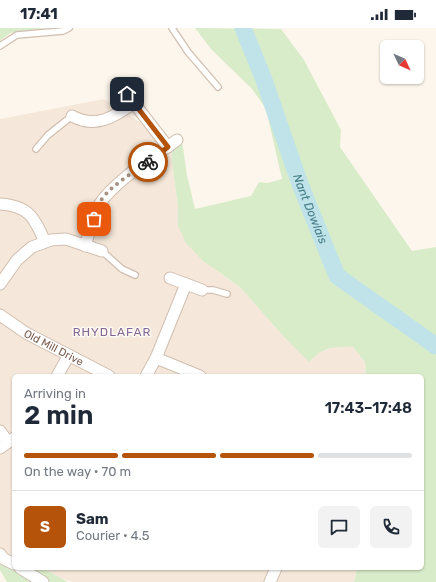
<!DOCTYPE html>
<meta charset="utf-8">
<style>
:root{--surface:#fff;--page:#f2f2f3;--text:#1f2937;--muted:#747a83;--line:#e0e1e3;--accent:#b45309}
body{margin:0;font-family:Rubik,sans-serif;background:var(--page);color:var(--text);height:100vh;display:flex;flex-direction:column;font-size:15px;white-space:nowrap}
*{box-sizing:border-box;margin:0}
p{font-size:13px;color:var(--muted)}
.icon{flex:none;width:22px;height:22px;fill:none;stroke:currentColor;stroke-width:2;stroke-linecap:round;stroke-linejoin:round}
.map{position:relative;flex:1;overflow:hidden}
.drawer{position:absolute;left:12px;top:346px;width:412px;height:196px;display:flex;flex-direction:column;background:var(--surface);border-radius:6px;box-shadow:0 1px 3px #0004}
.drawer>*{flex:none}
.needle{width:26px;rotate:134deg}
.fabs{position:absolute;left:380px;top:12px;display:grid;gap:8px}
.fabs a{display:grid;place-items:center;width:44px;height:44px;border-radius:6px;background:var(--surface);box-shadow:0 1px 3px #0004;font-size:20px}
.pin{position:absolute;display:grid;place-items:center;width:34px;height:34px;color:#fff;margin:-17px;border-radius:8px;box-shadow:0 2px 6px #0006}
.courier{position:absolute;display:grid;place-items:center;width:40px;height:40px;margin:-20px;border:3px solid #b45309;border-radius:50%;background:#fff;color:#222;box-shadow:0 1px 5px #0007}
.summary em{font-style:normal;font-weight:600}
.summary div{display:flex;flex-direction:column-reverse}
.summary{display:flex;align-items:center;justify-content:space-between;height:68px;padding:0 12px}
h1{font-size:26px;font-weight:600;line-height:30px}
.bar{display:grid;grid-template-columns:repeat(4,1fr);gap:6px 4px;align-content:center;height:48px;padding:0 12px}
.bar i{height:5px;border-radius:3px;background:var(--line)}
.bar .current{background:var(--accent)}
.bar p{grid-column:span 4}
.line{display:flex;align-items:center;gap:10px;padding:0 12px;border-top:1px solid var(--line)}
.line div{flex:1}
.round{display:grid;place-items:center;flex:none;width:42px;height:42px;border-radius:6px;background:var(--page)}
.status{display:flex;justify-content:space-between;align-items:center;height:28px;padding:0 20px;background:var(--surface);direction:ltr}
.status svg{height:11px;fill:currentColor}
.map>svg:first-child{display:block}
</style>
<div class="status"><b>17:41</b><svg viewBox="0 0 49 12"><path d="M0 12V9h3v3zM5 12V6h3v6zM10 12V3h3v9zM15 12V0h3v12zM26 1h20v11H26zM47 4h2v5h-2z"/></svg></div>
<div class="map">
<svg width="436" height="554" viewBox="0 0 436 554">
<rect width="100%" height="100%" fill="#fdf6ec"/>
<path fill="#f5e8da" d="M 104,71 L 172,115 L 172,134 L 178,179 L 178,198 L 222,247 L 240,259 L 283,308 L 310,333 L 317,325 L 337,318 L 353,319 L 365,334 L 366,348 L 14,348 L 14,528 L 0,529 L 0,91 Z
M 42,540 L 357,540 L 354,554 L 73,554 L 59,550 Z"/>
<path fill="#d8ecc9" d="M 0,0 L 47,0 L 10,5 L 0,13 Z
M 195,0 L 281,1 L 304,32 L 341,102 L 340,119 L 412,223 L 436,219 L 436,554 L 354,554 L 357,540 L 422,540 L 422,348 L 366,348 L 365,334 L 353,319 C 334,318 323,319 309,334 L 283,308 L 240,259 L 203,233 L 186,215 L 178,198 L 178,179 L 172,134 L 172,115 L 182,113 L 187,147 L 195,181 L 251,168 L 259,154 L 268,155 L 282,151 L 266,81 L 252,61 L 211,21 Z
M 14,528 L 14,540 L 42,540 L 68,554 L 7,554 L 0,542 L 0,529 Z"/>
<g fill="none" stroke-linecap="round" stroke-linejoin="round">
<path stroke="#bfe3e8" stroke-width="17" id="s1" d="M 243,0 L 264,52 L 300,156 L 337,248 L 436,318"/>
<g stroke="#d1beb0" stroke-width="8">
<path id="lane" d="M 172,0 L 188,24 L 218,59
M 0,18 L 17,7 L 63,3 L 69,0
M 36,121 L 48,107 L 72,88
M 102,223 L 122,241 L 135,247
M 202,262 L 213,262 L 227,266"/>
</g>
<g stroke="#d1beb0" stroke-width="13">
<g id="street">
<path d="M 127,66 L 168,119"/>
<path d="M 72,88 C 96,101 114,89 134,75"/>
<path d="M 0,176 C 29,178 34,189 45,214"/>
<path d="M 85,218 C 89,207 93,186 99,177 C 113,154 155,128 177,112"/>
<path d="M 170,250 L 202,262"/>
<path d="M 0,256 L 17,232 L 32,219 L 51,212 L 66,211 L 102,223"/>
<path id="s2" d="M 0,287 L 26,305 L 109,348"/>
<path d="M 156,330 L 200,348"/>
<path d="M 57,348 L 69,327"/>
<path d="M 146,348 L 156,330 L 186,256"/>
<path d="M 0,403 L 8,414"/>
<path d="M 0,420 L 14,410"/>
<path d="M 0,526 L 4,531 L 14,536"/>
<path d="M 20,540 L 43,554"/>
<path d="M 270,554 L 276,540"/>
</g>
</g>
<use href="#lane" stroke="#fff" stroke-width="5.5"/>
<use href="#street" stroke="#fff" stroke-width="11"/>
</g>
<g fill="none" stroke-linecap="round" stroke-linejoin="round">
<path stroke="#a89285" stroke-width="4" stroke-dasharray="0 7.2" d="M 94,191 C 95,187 96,183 97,179 C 105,161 132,145 148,134"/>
<path stroke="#b45309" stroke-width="5" d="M 127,66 L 168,119 L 148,134"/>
</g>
<g text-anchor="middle" stroke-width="3" stroke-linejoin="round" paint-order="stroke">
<g font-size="11" fill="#7a5c4d" stroke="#fffaf3">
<text dy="4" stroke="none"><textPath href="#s2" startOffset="63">Old Mill Drive</textPath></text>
</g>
<g font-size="12" font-style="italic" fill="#437c86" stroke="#fffaf3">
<text dy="4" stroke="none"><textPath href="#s1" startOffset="193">Nant Dowlais</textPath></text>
</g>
<g font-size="12" letter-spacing="1" fill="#846695" stroke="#fffaf3">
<text x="112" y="308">RHYDLAFAR</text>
</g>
</g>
</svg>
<div class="fabs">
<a><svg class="needle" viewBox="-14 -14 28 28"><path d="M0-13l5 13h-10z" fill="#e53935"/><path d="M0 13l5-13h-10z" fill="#747a83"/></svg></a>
</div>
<div class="pin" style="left:94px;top:191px;background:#ea580c"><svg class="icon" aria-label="bag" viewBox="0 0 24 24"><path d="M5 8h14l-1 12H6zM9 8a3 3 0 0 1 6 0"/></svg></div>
<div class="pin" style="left:127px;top:66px;background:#1f2937"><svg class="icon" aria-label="home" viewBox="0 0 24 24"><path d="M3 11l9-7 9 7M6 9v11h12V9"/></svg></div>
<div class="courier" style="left:148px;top:134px"><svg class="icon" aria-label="bike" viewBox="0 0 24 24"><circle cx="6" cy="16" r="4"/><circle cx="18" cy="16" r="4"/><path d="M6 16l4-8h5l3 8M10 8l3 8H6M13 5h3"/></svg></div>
<section class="drawer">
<div class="summary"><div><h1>2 min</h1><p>Arriving in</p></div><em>17:43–17:48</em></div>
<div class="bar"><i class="current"></i><i class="current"></i><i class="current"></i><i></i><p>On the way · 70 m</p></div>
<div class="line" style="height:72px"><b class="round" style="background:var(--accent);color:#fff">S</b><div><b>Sam</b><p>Courier · 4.5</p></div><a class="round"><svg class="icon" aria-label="chat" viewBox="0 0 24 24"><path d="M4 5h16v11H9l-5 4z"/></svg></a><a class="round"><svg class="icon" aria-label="phone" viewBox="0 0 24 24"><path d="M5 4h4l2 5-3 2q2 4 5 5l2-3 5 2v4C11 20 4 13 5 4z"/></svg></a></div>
</section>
</div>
